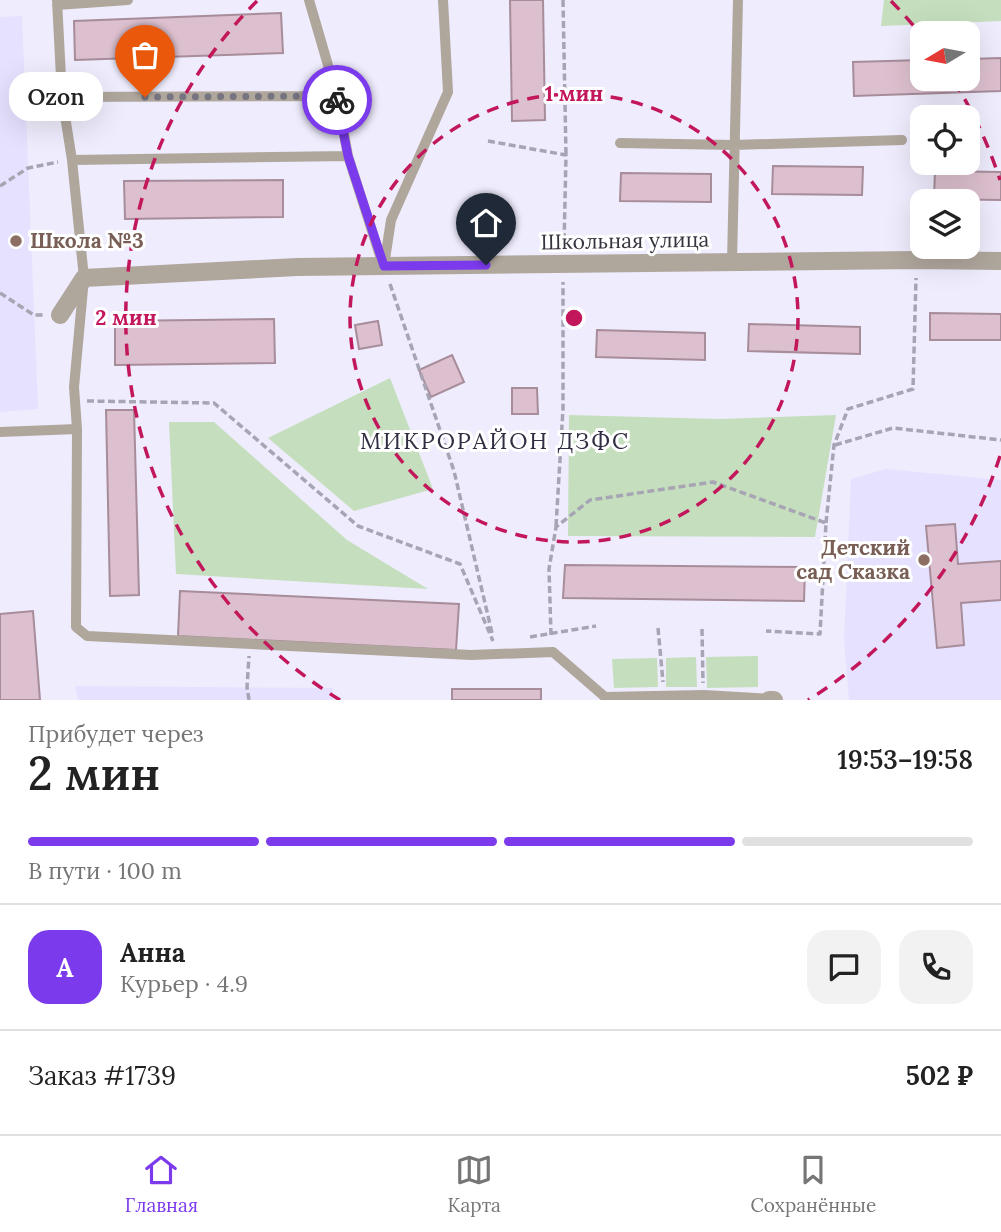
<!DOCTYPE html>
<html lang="ru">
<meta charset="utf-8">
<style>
:root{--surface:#fff;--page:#f2f2f2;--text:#222;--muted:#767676;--line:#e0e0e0;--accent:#7c3aed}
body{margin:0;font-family:Lora,serif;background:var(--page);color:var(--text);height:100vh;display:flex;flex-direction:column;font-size:26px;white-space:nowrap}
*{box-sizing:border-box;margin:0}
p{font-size:23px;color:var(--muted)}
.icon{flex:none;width:38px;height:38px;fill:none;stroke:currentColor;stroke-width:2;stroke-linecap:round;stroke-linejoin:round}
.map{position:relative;height:700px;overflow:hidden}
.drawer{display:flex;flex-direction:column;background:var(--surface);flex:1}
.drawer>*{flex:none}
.needle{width:46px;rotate:260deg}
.controls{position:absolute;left:910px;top:21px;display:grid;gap:14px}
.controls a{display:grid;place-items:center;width:70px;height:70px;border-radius:14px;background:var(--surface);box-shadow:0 7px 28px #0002;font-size:35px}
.pin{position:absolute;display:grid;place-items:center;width:60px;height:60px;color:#fff;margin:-72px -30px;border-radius:50% 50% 50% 0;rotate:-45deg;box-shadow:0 0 7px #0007}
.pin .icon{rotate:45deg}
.courier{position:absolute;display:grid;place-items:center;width:70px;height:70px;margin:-35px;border:5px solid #7c3aed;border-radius:50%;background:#fff;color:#222;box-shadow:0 2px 9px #0007}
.bubble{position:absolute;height:49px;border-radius:21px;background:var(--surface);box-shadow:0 7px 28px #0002;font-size:23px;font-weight:600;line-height:49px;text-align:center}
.overview em{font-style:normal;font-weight:600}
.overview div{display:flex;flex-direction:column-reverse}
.overview{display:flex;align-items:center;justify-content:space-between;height:119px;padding:0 28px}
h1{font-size:46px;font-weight:600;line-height:52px}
.bar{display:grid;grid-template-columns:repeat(4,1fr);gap:10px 7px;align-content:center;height:84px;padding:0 28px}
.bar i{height:9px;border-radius:5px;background:var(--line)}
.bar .active{background:var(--accent)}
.bar p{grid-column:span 4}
.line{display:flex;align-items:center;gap:18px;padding:0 28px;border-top:2px solid var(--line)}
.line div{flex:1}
.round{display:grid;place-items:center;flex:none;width:74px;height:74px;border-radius:21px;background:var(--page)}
.tab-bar{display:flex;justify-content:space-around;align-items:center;height:98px;border-top:2px solid var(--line);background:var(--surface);font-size:19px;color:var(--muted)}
.tab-bar a{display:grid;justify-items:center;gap:4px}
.tab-bar .active{color:var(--accent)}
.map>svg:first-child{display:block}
</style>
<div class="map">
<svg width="1001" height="700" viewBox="0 0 1001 700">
<rect width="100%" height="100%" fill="#efecfd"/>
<path fill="#e6e1fe" d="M 22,16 L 38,409 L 0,412 L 0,17 Z
M 886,469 L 1001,480 L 1001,700 L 849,700 L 844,640 L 851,479 Z
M 75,686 L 333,688 L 333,700 L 78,700 Z"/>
<path fill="#c5dfbe" d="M 884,0 L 1001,0 L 1001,21 L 881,26 Z
M 390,378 L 433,489 L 354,511 L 268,438 Z
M 569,415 L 719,419 L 836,415 L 815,537 L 568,536 Z
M 169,422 L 214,422 L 347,540 L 428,589 L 176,574 Z
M 758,656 L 758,687 L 707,688 L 706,657 Z
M 696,657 L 697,687 L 666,687 L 666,658 Z
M 657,658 L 658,687 L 614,688 L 612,659 Z"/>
<path fill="#ddc0cf" stroke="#a78c9a" stroke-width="2" d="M 510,0 L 543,0 L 545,120 L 512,121 Z
M 281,13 L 283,53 L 75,60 L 74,21 Z
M 1001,58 L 1001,91 L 854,96 L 853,62 L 922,60 L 922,79 L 968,79 L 968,59 Z
M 773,166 L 863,167 L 862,195 L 772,194 Z
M 935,171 L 1001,172 L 1001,200 L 934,199 Z
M 621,173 L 711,174 L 711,202 L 620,201 Z
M 283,180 L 283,217 L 125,219 L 124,181 Z
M 930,313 L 1001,314 L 1001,340 L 930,340 Z
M 274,319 L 275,363 L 115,365 L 115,321 Z
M 378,321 L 382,345 L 359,349 L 355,325 Z
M 749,324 L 860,327 L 860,354 L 748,351 Z
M 597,330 L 705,333 L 705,360 L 596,357 Z
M 452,355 L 464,382 L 431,397 L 419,370 Z
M 512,388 L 537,388 L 538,414 L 512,414 Z
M 106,410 L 134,410 L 139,595 L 110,596 Z
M 955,524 L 958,564 L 1001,561 L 1001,600 L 961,603 L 964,645 L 937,648 L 926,526 Z
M 565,565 L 805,567 L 804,601 L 563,598 Z
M 180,591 L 459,604 L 456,650 L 178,636 Z
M 33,611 L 40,700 L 0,700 L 0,614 Z
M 452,689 L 541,689 L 541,700 L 452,700 Z"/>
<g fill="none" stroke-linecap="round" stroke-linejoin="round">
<path stroke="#a7a5b3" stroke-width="3.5" stroke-dasharray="7 3.5" stroke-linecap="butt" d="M 563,0 L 566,155
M 488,141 L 566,155 L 564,246
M 0,186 L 28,168 L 58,162
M 390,284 L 454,471 L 492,633
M 0,293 L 34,315 L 44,315
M 87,401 L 214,403 L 358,526 L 460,564 L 493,641
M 835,445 L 893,428 L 1001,440
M 826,523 L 834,445 L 848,409 L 913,389 L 916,278
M 556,526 L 563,409 L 563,282
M 658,628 L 663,682
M 702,629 L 703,683
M 551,635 L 549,569 L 556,527 L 590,500 L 713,482 L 826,523 L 820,634 L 766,631
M 530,637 L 596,626
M 249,700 L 247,687 L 249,656"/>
<path stroke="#afa69c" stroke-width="10" d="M 57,0 L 62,97 L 72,160 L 84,278 L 74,387 L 77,429 L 76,627 L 87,636 L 471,655 L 553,652 L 605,697 L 704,695 L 771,699
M 309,0 L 337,96 L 348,156 L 382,262
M 57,5 L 128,0
M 62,97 L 337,96
M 620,143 L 734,145 L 902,140
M 72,160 L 348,156
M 732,262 L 738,0
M 384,266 L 391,220 L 448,92 L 443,0
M 0,432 L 77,429"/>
<path stroke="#afa69c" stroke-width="18" d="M 60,315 L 84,278 L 297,267 L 384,266 L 916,260 L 1001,261
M 769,700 L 774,700"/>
</g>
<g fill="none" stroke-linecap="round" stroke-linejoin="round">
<path stroke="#777482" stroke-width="7" stroke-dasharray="0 12.6" d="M 145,97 L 337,96 L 337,100"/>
<path stroke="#7c3aed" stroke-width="9" d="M 337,100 L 348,156 L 384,266 L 486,265"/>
</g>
<g fill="none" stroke="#c2185b" stroke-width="3.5" stroke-dasharray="12 9">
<circle cx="574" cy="318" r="224"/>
<path d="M1000 456A448 448 0 0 1 808 700M340 700A448 448 0 0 1 257 1M891 1A448 448 0 0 1 922 36M954 81A448 448 0 0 1 1000 180"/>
</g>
<g fill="#8d6e63" stroke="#fff" stroke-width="2.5">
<circle cx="16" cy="241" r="7"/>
<circle cx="924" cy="560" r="7"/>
</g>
<g text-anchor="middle" stroke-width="6" stroke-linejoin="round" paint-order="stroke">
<g font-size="21" font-weight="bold" fill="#785e54" stroke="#fff" text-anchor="start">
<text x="30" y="248">Школа №3</text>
<text x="910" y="555" text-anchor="end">Детский<tspan x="910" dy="24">сад Сказка</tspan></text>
</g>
<g font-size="21" fill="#36343f" stroke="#fff">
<text transform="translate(625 241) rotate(-1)" y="7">Школьная улица</text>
</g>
<g font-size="23" letter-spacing="2" fill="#312d42" stroke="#fff">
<text x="495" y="449">МИКРОРАЙОН ДЗФС</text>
</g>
</g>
<circle cx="574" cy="318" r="10" fill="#c2185b" stroke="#fff" stroke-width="3.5"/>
<g font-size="21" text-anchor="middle" font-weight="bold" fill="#c2185b" stroke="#fff" stroke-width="6" stroke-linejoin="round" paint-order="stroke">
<text x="574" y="101">1 мин</text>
<text x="126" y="325">2 мин</text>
</g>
</svg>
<div class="controls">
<a><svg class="needle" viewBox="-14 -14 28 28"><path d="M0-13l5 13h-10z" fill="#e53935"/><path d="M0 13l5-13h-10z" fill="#767676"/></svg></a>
<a><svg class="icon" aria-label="locate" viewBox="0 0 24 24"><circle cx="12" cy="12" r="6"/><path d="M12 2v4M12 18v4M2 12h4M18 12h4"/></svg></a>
<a><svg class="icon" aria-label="layers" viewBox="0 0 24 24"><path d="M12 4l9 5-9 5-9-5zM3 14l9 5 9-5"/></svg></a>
</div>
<div class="pin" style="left:145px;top:97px;background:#ea580c"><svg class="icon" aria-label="bag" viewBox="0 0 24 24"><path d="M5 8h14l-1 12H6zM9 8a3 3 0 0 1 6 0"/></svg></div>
<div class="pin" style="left:486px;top:265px;background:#1f2937"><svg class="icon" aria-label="home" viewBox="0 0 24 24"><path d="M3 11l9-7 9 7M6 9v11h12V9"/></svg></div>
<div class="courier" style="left:337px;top:100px"><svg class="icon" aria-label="bike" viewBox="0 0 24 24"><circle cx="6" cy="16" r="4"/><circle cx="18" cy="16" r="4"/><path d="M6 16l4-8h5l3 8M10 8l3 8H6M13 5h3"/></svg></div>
<div class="bubble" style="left:9px;top:72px;width:94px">Ozon</div>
</div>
<section class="drawer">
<div class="overview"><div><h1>2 мин</h1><p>Прибудет через</p></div><em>19:53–19:58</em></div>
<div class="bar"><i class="active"></i><i class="active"></i><i class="active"></i><i></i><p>В пути · 100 m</p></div>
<div class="line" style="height:126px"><b class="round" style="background:var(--accent);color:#fff">А</b><div><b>Анна</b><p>Курьер · 4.9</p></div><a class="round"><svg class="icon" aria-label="chat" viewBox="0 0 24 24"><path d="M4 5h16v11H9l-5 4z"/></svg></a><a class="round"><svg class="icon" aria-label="phone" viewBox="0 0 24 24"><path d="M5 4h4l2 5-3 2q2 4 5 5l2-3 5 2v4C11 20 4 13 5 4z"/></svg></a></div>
<div class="line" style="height:91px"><div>Заказ #1739</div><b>502 ₽</b></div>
</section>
<nav class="tab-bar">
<a class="active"><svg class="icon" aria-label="home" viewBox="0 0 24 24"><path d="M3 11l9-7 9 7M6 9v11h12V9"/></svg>Главная</a>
<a><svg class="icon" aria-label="map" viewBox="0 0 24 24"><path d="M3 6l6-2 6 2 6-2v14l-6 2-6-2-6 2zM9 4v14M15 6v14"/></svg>Карта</a>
<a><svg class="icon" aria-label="saved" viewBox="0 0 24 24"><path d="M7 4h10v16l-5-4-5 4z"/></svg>Сохранённые</a>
</nav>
